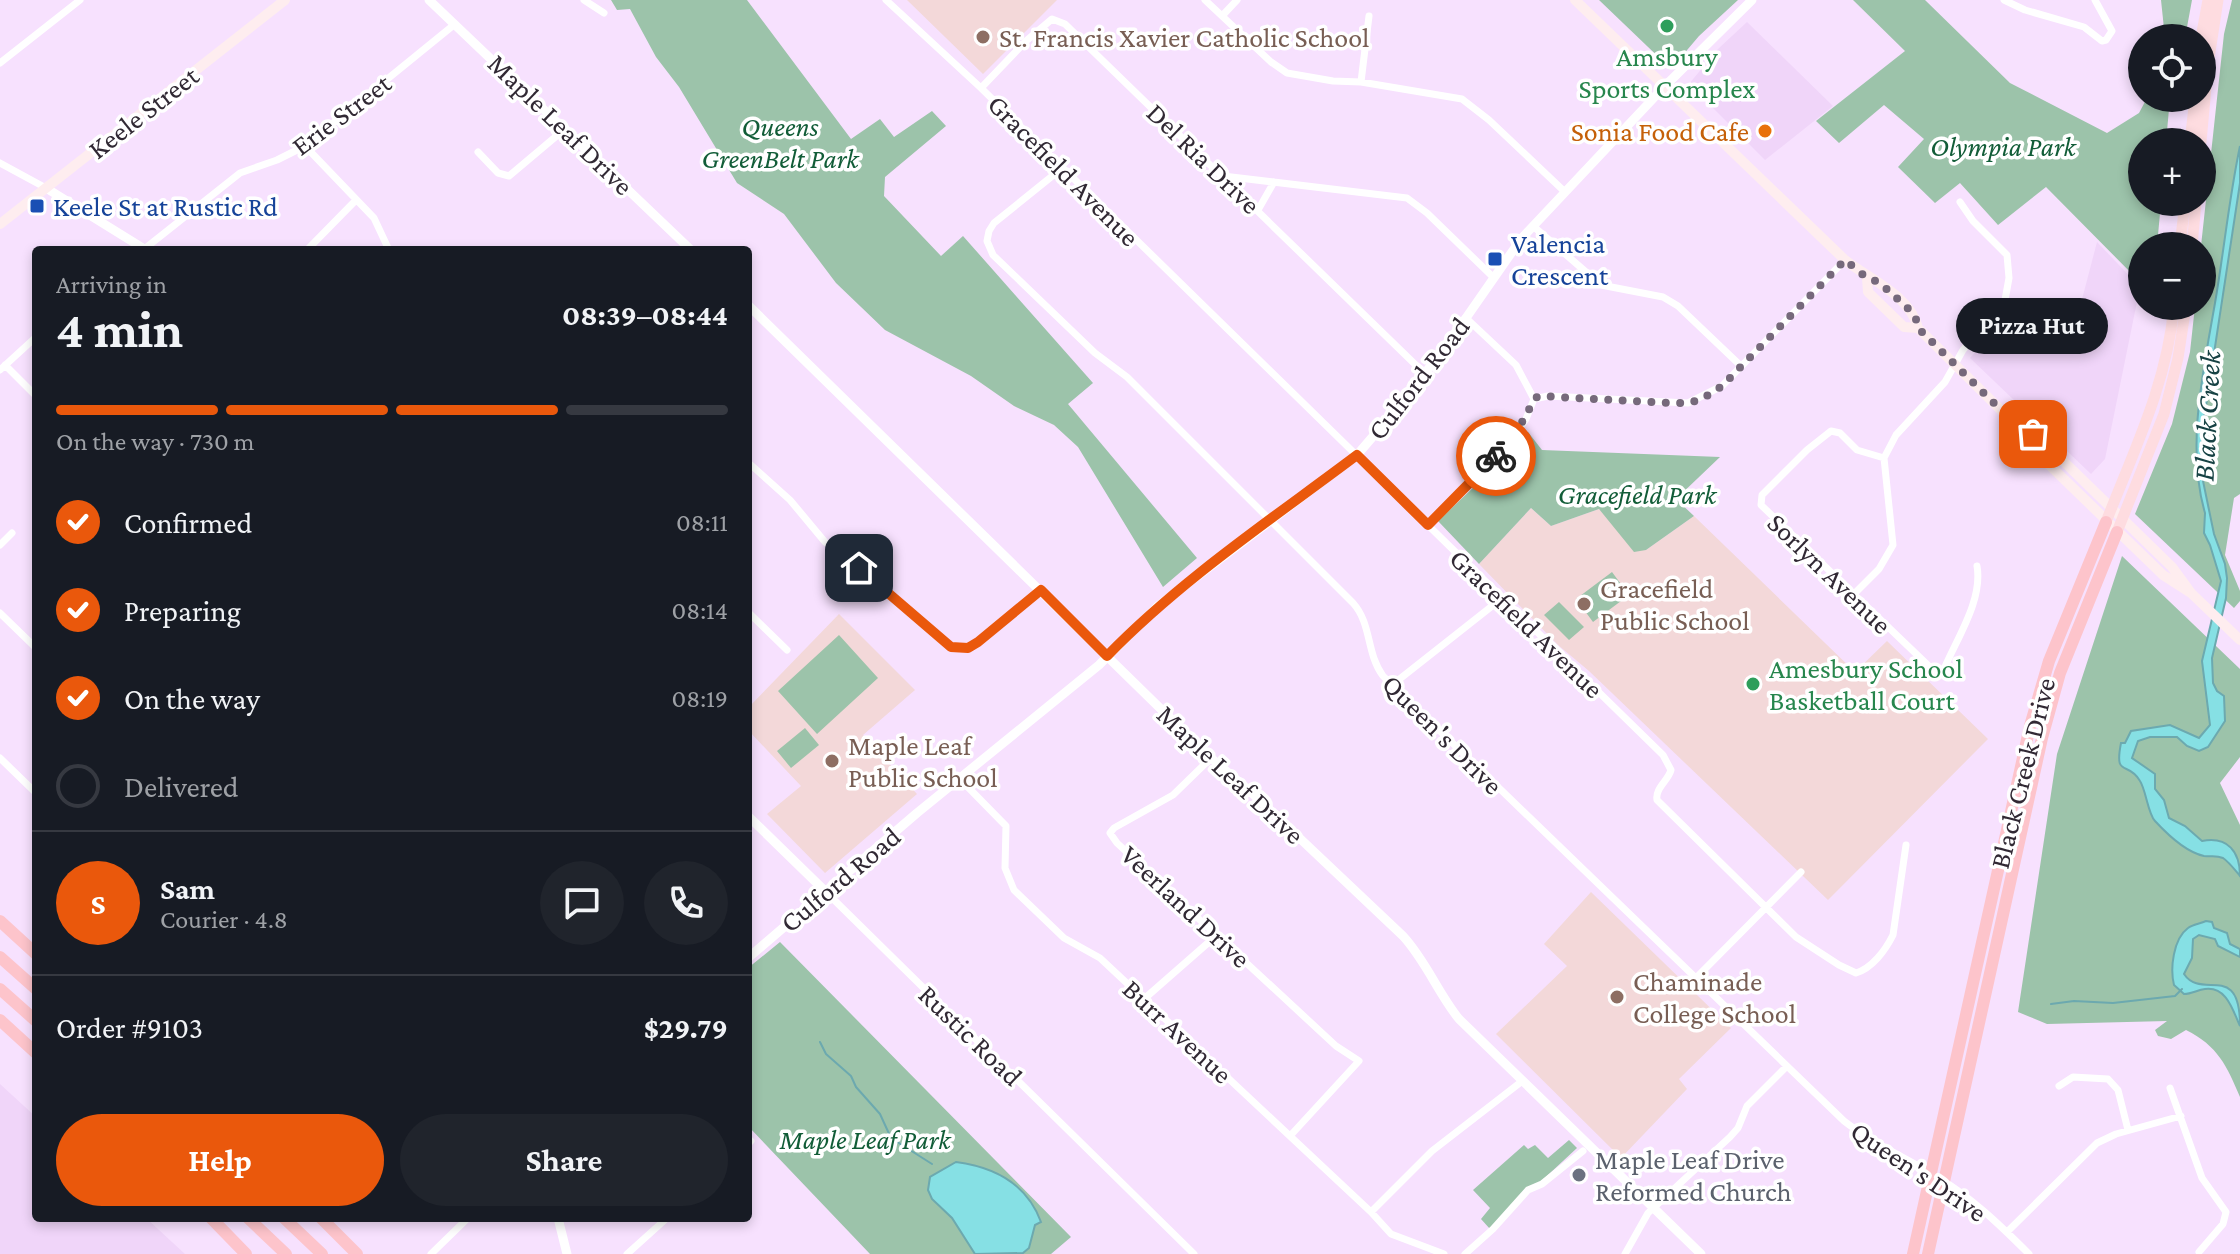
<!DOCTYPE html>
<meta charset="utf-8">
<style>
:root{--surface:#171b24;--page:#20242c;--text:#f1f3f6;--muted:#9ea1a6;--line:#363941;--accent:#ea580c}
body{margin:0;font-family:"Crimson Pro",serif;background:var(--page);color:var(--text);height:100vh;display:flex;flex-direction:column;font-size:30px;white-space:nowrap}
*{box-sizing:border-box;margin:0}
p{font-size:26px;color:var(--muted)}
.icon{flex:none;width:44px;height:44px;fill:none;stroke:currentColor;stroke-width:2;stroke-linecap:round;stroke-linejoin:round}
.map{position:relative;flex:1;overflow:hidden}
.drawer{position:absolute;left:32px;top:246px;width:720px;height:976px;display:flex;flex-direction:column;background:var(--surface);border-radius:8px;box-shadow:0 4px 12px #0003}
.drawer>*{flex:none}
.buttons{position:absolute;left:2128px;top:24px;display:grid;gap:16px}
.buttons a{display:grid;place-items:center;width:88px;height:88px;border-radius:50%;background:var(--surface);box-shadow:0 4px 12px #0003;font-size:40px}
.pin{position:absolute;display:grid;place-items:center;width:68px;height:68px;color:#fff;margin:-34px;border-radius:16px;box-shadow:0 4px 12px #0006}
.courier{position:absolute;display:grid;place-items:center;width:80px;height:80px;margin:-40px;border:6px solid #ea580c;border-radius:50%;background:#fff;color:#222;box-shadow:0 2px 10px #0007}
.bubble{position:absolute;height:56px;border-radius:28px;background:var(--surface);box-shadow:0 4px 12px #0003;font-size:26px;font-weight:700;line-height:56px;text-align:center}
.head em{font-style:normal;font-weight:700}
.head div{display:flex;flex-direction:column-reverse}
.head{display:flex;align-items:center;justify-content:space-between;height:136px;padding:0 24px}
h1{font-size:52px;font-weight:700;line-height:60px}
.bar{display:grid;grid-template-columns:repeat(4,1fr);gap:12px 8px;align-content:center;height:96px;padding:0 24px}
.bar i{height:10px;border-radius:6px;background:var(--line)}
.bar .selected{background:var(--accent)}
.bar p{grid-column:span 4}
.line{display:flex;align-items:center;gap:20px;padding:0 24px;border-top:2px solid var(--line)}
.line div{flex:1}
.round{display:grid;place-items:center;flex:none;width:84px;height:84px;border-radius:42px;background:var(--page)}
ol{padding:0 24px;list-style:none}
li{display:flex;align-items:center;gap:24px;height:88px}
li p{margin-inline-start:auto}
li .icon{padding:8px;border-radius:50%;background:var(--accent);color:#fff;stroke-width:4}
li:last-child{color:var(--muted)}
li i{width:44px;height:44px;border:4px solid var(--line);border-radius:50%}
.button{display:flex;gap:16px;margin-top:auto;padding:16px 24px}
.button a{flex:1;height:92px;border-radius:48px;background:var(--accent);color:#fff;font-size:32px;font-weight:700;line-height:92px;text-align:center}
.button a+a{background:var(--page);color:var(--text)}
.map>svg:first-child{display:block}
</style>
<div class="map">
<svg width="2240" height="1254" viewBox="0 0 2240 1254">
<rect width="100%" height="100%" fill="#f7e1fe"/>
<path fill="#f0d5f9" d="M 1747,22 L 1833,106 L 1765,160 L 1689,84 L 1718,49 Z
M 2097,242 L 2140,287 L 2105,459 L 2091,474 L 1970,358 L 2018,306 L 2080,307 Z
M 0,1084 L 36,1117 L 36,1218 L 146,1218 L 185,1254 L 0,1254 Z"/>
<path fill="#f3d8d9" d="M 907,0 L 1057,0 L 983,74 Z
M 1531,508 L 1551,526 L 1599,509 L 1646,550 L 1694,516 L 1855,672 L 1887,641 L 1988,739 L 1828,900 L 1589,671 L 1558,645 L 1479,564 Z
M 839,614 L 915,690 L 863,735 L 917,794 L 825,873 L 767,814 L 801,786 L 748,730 L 748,708 Z
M 1591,892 L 1731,1028 L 1679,1079 L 1687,1089 L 1621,1158 L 1496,1034 L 1567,966 L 1544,944 Z"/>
<path fill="#9cc3aa" d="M 611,0 L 747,0 L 851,139 L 880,119 L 894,137 L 932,111 L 946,126 L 885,177 L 884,196 L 941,256 L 963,236 L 1093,383 L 1068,404 L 1197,558 L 1163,587 L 1078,447 L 1054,425 L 1014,406 L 971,376 L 885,330 L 836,283 L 784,214 L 737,183 L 679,87 L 656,57 L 630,9 L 617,10 Z
M 1599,0 L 1738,0 L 1699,36 L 1671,69 Z
M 1853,0 L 1925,0 L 2010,83 L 2107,133 L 2139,113 L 2147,98 L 2170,98 L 2166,142 L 2142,142 L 2142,202 L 2161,202 L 2157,246 L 2142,246 L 2142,284 L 2046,187 L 1998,225 L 1960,183 L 1935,203 L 1898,167 L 1924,139 L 1884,105 L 1839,143 L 1816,121 L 1905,51 Z
M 2161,0 L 2192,0 L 2185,38 L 2165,38 Z
M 2232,0 L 2240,0 L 2240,494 L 2234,498 L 2225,555 L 2240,591 L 2240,601 L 2234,608 L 2135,514 L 2172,424 L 2190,352 L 2195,306 L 2202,306 L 2201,246 L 2224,34 Z
M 1528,432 L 1542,450 L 1720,457 L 1676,499 L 1694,516 L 1646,550 L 1634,552 L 1599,509 L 1551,526 L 1531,508 L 1479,564 L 1438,521 L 1513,450 Z
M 2122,556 L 2240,669 L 2240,757 L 2220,783 L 2240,825 L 2240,1097 C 2227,1066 2218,1046 2186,1030 L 2171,1039 L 2158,1036 L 2155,1030 L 2167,1021 L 2047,1024 L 2018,1012 L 2057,754 Z
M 1612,572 L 1629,595 L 1593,622 L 1576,599 Z
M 1559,602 L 1584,627 L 1569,640 L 1544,615 Z
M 839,635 L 878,678 L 817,734 L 778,691 Z
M 805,728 L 819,745 L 791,768 L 777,751 Z
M 780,942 L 1071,1237 L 1051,1254 L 870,1254 L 748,1126 L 748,968 Z
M 1569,1140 L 1577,1148 L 1490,1229 L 1481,1219 L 1490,1208 L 1473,1190 L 1524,1145 L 1528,1149 L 1535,1145 L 1548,1158 Z"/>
<path fill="#86e0e4" stroke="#6ca9af" stroke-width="2" d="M 2240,146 L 2240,183 L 2202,432 L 2203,481 L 2214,534 L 2225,564 L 2227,578 L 2226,598 L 2212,658 L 2213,683 L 2217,691 L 2224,696 L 2225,721 L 2208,747 L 2199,751 L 2187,746 L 2177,737 L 2150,737 L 2138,741 L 2132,758 L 2155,774 L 2155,789 L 2164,800 L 2169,818 L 2185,826 L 2202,841 C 2228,836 2240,852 2240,876 C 2235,870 2229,862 2223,858 C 2216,855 2211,857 2204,856 C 2185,852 2167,834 2155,821 C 2148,814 2146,790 2140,781 C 2128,760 2114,779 2121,743 L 2125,743 L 2131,731 L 2170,725 L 2199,738 L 2210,725 L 2202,661 L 2221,581 L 2210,545 L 2204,533 L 2205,513 C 2186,448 2203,372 2215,303 C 2224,251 2229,198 2240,146 Z
M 2206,921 L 2212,922 L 2214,928 L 2227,933 L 2230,944 L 2240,949 L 2240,957 L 2218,946 L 2215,939 L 2199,935 L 2193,939 L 2192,958 L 2184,974 C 2202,1001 2240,960 2240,1026 C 2233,1011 2227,986 2205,989 C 2197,990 2192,994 2184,994 L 2174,985 C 2170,969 2173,939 2188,928 C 2193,924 2200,924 2206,921 Z
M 956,1162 C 994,1167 1027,1184 1041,1222 L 1035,1225 L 1029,1248 L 1023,1253 L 975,1254 L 952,1218 L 932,1199 L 928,1190 L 930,1177 Z"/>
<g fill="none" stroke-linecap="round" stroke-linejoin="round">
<path stroke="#6ca9af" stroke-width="2" d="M 2051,1004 L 2074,1001 L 2113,1003 L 2175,996 L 2182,989
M 820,1042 L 826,1054 L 851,1076 L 856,1087 L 880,1114 L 891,1138 L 932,1164"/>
<path stroke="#fff" stroke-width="7" d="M 584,0 L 604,13
M 886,0 L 981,88 L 1663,755 L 1671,770 C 1668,781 1655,788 1657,800 L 1796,937 L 1839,965 L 1856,973 C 1872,968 1885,951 1893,935 L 1906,845
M 1205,0 L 1271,62 L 1287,73 L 1333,81 L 1361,82 L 1462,99 L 1489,120 L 1565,192
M 2004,0 L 2025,10 L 2084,27 L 2102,41 L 2106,40 L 2112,31 L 2095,0
M 1222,16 L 1237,0
M 0,63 L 80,0
M 1361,82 L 1369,16
M 981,88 L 1026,41 L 1052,19 L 1065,24 L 1424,373
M 305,146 L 374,218 L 389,250
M 478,152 L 498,173 L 509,176 L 566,128
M 0,163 L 46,188
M 1061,169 L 994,223 L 989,231 L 987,241 L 993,255 L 1095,353 L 1127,377 L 1353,603 C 1372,624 1366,653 1383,676 L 1844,1121 C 1872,1143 1904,1157 1934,1175 C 1970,1196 2000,1225 2029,1254
M 1223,176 L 1407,198 L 1427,213 L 1493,277
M 1258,210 L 1274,182
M 1533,226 L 1601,285 L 1663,297 L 1678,306 L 1741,366
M 143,250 L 240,173 L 277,160 L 305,146 L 455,24
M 307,250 L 356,200
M 1466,318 L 1516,365 L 1534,399
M 5,365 L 36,396
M 0,370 L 36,337
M 1534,399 L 1548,396 L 1688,403 L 1722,386 L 1845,260
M 1884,458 L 1857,450 L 1840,433 L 1831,431 L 1807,450 L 1762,495 L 1761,505 L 1934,671 L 1944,669 C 1957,638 1983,600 1977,566
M 751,465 L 790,500 L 825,542 L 881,585 L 951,647 L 968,648 L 978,642 L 1041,590
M 1428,525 L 1515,435 L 1526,419 L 1534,399
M 0,545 L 12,533
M 1853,595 L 1879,569 L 1893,545 L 1884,458 L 1896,435 L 1945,382 L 1963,350 L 2005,300 L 2009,278 L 2007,255 L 1973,221 L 1960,202
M 748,612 L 787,650
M 0,613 L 36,648
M 1392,685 L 1501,599
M 0,758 L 36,793
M 1211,758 L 1173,795 L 1114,828 L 1110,833 L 1117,843 L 1336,1046 L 1359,1061 L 1290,1136
M 960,779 L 1006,826 L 1005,868 L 1014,890 L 1064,938 L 1100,958 L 1371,1212 L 1391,1234 L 1444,1254
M 825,891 L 1194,1254
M 1696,978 L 1801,872
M 1144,999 L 1217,935
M 2059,1086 L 2073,1077 L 2108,1079 L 2118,1090 L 2128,1130
M 2170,1088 L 2202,1178 L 2226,1212 L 2223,1224 L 2199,1252
M 748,1144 L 751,1141
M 1371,1212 L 1432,1151 L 1521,1082
M 2007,1232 L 2097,1143 L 2116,1134 L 2181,1116
M 431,1254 L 468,1218
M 627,1254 L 667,1218
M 1465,1254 L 1493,1229 L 1528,1190 L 1542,1184 L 1583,1151
M 1625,1254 L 1648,1213 L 1730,1137 L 1738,1128 L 1747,1106 L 1787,1066"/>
<path stroke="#fff" stroke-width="9" d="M 429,0 L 691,250
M 46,188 L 146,250
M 748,305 L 1211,758 L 1253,794 L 1403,936 C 1426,961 1438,993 1459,1019 L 1701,1254
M 748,816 L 825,891
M 748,958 L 917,813 L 1099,665 L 1158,606 L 1357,455 L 1412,391 L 1466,318 L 1521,239 L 1664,87 L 1752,0
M 558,1218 L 567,1254"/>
<path stroke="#feedef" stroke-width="10" d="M 1575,0 L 1845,260 C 1869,279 1911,296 1918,328 L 2014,423 L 2026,442 L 2039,455 L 2163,575 L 2191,593
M 0,224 L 285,0
M 1867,278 L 1868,292 L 1904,327 L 1918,328
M 2016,424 L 2033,434 L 2055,453 L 2172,567 L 2191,593 L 2240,640"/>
<path stroke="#fedce0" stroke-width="11" d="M 2201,38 L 2208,0
M 2190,142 L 2195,98
M 2201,142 L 2208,65 L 2218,0
M 2180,246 L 2185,202
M 2192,246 L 2196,202
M 2106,522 C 2134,450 2167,384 2174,306
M 2117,532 L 2164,414 L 2178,358 L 2186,306"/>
<path stroke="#fdc4cb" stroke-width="12" d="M 0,921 L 36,954
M 0,957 L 36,989
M 0,989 L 36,1021
M 0,1020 L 36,1053
M 211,1218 L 246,1254
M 248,1218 L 286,1254
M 284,1218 L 322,1254
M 321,1218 L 357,1254
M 1913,1254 L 2030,726 L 2049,661 L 2106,522
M 1928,1254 L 2042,738 L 2060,673 L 2117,532"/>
</g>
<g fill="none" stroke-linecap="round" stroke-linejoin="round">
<path stroke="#76697b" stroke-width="8" stroke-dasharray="0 14.4" d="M 1496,456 C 1513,437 1524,422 1534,399 L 1539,396 L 1671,403 L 1688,403 L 1702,399 L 1722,386 L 1845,260 L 1867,278 L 1879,282 L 1915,315 L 1918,328 L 2014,423 L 2033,434"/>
<path stroke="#ea580c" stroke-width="10" d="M 859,568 L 951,647 L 968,648 L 978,642 L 1041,590 L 1107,656 C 1182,579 1272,519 1357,455 L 1428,525 L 1496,456"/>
</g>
<g fill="#2e9e5b" stroke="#fff" stroke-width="3">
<circle cx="1667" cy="26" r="8"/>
<circle cx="1753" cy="684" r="8"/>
</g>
<g fill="#8d6e63" stroke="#fff" stroke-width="3">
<circle cx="983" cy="37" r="8"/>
<circle cx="1584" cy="604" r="8"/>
<circle cx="832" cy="761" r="8"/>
<circle cx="1617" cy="997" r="8"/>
</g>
<circle fill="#e8710a" stroke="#fff" stroke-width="3" cx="1765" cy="131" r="8"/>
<g fill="#1a4fb4" stroke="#fff" stroke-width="3">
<rect x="29" y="198" width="16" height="16" rx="4"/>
<rect x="1487" y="251" width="16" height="16" rx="4"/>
</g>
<circle fill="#6b7280" stroke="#fff" stroke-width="3" cx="1579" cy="1175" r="8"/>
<g text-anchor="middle" stroke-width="7" stroke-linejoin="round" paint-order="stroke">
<g font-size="28" fill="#785e54" stroke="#fff" text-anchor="start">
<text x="999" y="47">St. Francis Xavier Catholic School</text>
<text x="1600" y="598">Gracefield<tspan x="1600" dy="32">Public School</tspan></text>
<text x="848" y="755">Maple Leaf<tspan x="848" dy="32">Public School</tspan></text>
<text x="1633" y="991">Chaminade<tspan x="1633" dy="32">College School</tspan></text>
</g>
<g font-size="28" fill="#27864d" stroke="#fff">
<text x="1667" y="66">Amsbury<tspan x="1667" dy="32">Sports Complex</tspan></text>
<text x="1769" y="678" text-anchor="start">Amesbury School<tspan x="1769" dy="32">Basketball Court</tspan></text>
</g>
<g font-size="28" fill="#312934" stroke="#fff">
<text transform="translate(143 112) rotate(-38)" y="10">Keele Street</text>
<text transform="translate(341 114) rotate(-37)" y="10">Erie Street</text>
<text transform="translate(561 124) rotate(44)" y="10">Maple Leaf Drive</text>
<text transform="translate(1204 158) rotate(44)" y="10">Del Ria Drive</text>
<text transform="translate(1064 170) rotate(45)" y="10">Gracefield Avenue</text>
<text transform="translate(1418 378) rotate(-52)" y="10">Culford Road</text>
<text transform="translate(1830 573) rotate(44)" y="10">Sorlyn Avenue</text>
<text transform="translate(1527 623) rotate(44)" y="10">Gracefield Avenue</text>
<text transform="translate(1443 734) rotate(45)" y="10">Queen's Drive</text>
<text transform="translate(2022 773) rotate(-76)" y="10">Black Creek Drive</text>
<text transform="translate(1231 774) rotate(43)" y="10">Maple Leaf Drive</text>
<text transform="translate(840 879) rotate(-40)" y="10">Culford Road</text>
<text transform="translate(1186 906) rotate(43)" y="10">Veerland Drive</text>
<text transform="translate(1178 1031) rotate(43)" y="10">Burr Avenue</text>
<text transform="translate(971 1035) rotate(44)" y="10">Rustic Road</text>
<text transform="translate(1919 1171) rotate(34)" y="10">Queen's Drive</text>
</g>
<g font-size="28" font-style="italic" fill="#125d38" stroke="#fff">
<text x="780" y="136">Queens<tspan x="780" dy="32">GreenBelt Park</tspan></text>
<text x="2003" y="156">Olympia Park</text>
<text x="1637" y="504">Gracefield Park</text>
<text x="865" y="1149">Maple Leaf Park</text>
</g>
<g font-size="28" fill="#c56008" stroke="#fff" text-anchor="end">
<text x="1749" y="141">Sonia Food Cafe</text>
</g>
<g font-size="28" fill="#164399" stroke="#fff" text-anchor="start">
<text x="53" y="216">Keele St at Rustic Rd</text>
<text x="1511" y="253">Valencia<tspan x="1511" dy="32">Crescent</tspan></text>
</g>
<g font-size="28" fill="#5b616d" stroke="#fff" text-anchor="start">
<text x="1595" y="1169">Maple Leaf Drive<tspan x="1595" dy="32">Reformed Church</tspan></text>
</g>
<g font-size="30" font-style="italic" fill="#174244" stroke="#fff">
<text transform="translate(2207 416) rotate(-87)" y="10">Black Creek</text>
</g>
</g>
</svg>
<div class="buttons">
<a><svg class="icon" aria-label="locate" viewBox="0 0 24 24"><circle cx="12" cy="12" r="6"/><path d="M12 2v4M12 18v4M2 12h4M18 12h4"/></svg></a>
<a>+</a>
<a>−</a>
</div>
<div class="pin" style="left:2033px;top:434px;background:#ea580c"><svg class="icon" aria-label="bag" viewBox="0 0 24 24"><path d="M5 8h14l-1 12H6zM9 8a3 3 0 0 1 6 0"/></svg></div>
<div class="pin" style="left:859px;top:568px;background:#1f2937"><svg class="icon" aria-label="home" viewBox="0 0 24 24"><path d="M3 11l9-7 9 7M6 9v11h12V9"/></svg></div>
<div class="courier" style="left:1496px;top:456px"><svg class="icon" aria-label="bike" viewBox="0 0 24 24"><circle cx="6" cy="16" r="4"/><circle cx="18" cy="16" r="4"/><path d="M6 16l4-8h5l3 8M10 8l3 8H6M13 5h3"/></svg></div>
<div class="bubble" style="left:1956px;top:298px;width:152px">Pizza Hut</div>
<section class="drawer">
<div class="head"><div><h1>4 min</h1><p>Arriving in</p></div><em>08:39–08:44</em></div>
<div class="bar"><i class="selected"></i><i class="selected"></i><i class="selected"></i><i></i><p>On the way · 730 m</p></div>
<ol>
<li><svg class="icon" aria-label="check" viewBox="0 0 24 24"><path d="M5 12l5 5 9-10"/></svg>Confirmed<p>08:11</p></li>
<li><svg class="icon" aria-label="check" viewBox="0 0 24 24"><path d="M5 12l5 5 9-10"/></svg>Preparing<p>08:14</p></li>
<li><svg class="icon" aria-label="check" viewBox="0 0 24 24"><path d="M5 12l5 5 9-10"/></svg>On the way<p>08:19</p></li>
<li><i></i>Delivered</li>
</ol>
<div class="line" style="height:144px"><b class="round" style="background:var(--accent);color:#fff">S</b><div><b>Sam</b><p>Courier · 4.8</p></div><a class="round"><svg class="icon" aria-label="chat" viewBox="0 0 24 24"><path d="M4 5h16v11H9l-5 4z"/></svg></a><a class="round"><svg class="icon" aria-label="phone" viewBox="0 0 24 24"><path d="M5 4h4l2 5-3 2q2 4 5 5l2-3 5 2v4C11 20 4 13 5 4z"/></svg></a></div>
<div class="line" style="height:104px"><div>Order #9103</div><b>$29.79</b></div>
<div class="button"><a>Help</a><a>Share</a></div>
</section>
</div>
